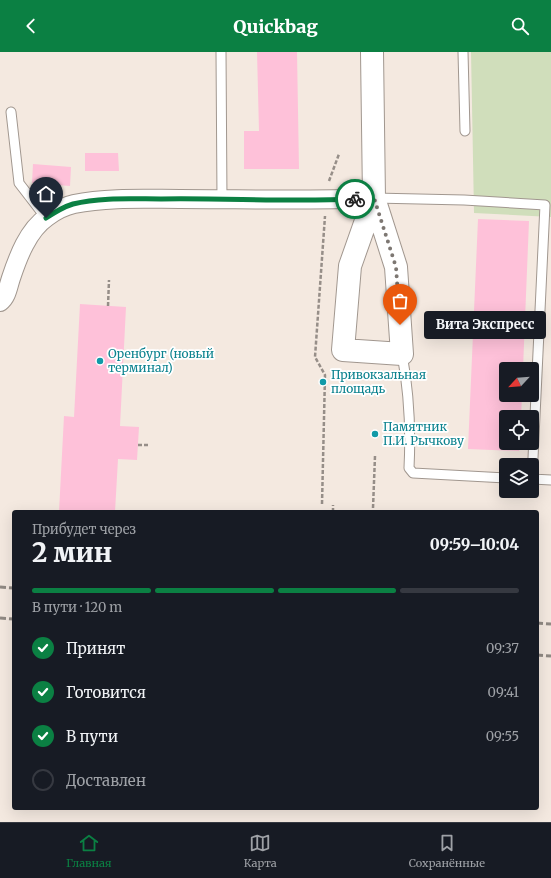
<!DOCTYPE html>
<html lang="ru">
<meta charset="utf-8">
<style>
:root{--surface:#171b24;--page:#20242c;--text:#f1f3f6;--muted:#9ea1a6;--line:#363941;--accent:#0b8043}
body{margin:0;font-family:Merriweather,serif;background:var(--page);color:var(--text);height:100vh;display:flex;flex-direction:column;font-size:15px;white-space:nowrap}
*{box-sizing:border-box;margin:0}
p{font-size:13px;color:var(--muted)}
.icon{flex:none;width:22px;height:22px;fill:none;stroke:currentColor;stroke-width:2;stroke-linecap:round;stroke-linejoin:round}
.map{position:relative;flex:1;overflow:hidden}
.details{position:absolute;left:12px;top:458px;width:527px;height:300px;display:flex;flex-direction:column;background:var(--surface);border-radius:4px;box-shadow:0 4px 16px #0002}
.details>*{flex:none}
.needle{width:26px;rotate:244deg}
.buttons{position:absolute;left:499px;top:310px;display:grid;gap:8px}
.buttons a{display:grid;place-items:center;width:40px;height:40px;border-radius:4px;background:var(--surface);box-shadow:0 4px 16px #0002;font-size:20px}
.pin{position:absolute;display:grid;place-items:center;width:34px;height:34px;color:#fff;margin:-41px -17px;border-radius:50% 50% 50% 0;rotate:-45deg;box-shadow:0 0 4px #0007}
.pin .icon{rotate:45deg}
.courier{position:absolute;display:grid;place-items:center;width:40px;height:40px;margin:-20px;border:3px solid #0b8043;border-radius:50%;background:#fff;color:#222;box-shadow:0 1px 5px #0007}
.bubble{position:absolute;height:28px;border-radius:4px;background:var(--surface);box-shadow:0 4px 16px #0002;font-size:13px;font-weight:800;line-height:28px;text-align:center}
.head em{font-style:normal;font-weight:800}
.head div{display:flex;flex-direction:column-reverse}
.head{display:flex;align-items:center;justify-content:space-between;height:68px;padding:0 20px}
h1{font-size:26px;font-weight:800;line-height:30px}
.bar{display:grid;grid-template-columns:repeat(4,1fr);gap:6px 4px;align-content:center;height:48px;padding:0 20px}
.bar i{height:5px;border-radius:3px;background:var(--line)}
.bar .active{background:var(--accent)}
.bar p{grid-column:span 4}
ol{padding:0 20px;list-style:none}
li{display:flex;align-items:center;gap:12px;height:44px}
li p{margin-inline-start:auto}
li .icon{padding:4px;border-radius:50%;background:var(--accent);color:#fff;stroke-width:4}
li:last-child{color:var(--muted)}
li i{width:22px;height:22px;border:2px solid var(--line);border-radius:50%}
header{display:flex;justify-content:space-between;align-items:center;height:52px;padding:0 20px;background:var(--accent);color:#fff;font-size:18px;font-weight:800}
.dock{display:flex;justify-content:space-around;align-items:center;height:56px;border-top:1px solid var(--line);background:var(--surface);font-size:11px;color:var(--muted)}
.dock a{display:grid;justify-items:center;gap:2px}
.dock .active{color:var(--accent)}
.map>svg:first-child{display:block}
</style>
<header><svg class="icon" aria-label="back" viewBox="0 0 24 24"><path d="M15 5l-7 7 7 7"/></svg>Quickbag<svg class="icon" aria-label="search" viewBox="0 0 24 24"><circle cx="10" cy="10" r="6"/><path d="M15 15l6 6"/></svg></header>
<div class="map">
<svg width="551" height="770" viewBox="0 0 551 770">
<rect width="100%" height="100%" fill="#f4e9e0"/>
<path fill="#d0debb" d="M 471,0 L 551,0 L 551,165 L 474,161 Z"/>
<path fill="#fec1d9" d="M 257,0 L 297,0 L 299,117 L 244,117 L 244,79 L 259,79 Z
M 85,101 L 118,101 L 119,119 L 85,119 Z
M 33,112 L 71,115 L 70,134 L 32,131 Z
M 478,167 L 529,169 L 523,317 L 506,317 L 506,343 L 522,343 L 521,365 L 506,365 L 506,391 L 520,391 L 519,399 L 468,397 Z
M 80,252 L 126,255 L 120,374 L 139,375 L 137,408 L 118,407 L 115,460 L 59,460 L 64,364 L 74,365 Z"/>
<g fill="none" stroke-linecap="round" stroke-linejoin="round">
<g stroke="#a1978f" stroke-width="11">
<path id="service" d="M 221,0 L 222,147
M 463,0 L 465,79
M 11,60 L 19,131 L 46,166
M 374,146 L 464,148 L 545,153 L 532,427
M 402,302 C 409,340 411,377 409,416 L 413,421 L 506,426
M 532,427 L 551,428"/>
</g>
<g stroke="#a1978f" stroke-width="20">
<path id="minor" d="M 0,250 C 7,245 8,235 11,226 C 18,205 28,178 47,165 C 55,159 65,154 74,152 C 107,145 147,147 180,147 C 245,147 309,149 374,146"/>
</g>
<g stroke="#a1978f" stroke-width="24">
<path id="secondary" d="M 372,0 L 374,146 L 350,214 L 343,298 L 402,302 L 396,215 L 374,146"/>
</g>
<path stroke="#968e88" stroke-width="2.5" stroke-dasharray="4 2" stroke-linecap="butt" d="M 329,129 L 339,102
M 108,254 L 109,228
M 138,393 L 150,393
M 322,452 L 325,323 L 315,305 L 325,164
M 373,456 L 375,404
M 149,458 L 149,460
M 333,460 L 333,453"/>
<use href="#service" stroke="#fff" stroke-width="9"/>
<use href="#minor" stroke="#fff" stroke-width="18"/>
<use href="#secondary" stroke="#fff" stroke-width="22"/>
<path stroke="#908983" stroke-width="3" stroke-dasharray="6 3" stroke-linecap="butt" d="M 0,535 L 14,536
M 0,566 L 14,567
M 537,571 L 551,572
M 537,603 L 551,604"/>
</g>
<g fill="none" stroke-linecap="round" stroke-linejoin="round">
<path stroke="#7d7772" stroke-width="4" stroke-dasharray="0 7.2" d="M 355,147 L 374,146 L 396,215 L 400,273"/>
<path stroke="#0b8043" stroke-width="5" d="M 46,166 C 55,160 63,155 73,152 C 100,145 133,147 161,147 C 226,146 291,150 355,147"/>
</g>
<g fill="#0f9aa8" stroke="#fff" stroke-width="1.5">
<circle cx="100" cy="309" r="4"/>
<circle cx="323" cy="330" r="4"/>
<circle cx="375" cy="382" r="4"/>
</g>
<g text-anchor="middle" stroke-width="3.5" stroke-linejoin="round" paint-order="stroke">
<g font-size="12" fill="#0d838f" stroke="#fff" text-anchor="start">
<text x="108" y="306">Оренбург (новый<tspan x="108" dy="14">терминал)</tspan></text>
<text x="331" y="327">Привокзальная<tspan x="331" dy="14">площадь</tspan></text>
<text x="383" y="379">Памятник<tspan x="383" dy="14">П.И. Рычкову</tspan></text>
</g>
</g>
</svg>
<div class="buttons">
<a><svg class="needle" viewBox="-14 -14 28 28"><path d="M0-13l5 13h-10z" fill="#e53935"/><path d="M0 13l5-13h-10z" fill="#9ea1a6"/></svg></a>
<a><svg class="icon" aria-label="locate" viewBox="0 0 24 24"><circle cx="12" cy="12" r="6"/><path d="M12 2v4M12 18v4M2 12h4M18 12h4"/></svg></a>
<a><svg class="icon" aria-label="layers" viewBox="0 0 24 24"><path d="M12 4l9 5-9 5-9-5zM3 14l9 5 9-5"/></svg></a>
</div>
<div class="pin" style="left:400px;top:273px;background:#ea580c"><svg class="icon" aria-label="bag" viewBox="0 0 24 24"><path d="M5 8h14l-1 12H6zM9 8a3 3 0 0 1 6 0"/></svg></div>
<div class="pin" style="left:46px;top:166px;background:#1f2937"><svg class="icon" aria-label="home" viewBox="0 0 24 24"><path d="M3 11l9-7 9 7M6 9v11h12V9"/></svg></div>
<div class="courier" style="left:355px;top:147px"><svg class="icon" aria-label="bike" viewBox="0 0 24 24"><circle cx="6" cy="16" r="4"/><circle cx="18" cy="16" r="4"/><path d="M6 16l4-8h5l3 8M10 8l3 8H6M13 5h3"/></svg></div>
<div class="bubble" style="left:424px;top:259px;width:122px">Вита Экспресс</div>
<section class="details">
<div class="head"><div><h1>2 мин</h1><p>Прибудет через</p></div><em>09:59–10:04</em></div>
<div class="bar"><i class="active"></i><i class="active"></i><i class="active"></i><i></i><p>В пути · 120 m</p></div>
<ol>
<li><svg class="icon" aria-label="check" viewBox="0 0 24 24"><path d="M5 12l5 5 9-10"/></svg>Принят<p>09:37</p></li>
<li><svg class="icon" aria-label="check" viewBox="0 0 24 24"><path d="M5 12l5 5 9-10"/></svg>Готовится<p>09:41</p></li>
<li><svg class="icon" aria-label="check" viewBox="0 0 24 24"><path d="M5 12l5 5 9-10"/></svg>В пути<p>09:55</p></li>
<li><i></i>Доставлен</li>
</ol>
</section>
</div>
<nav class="dock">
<a class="active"><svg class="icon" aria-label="home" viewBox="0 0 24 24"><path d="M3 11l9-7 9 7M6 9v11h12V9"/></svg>Главная</a>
<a><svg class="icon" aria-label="map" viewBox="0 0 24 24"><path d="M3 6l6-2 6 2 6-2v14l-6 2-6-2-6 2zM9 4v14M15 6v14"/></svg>Карта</a>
<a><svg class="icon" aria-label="saved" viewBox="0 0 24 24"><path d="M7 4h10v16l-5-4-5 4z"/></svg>Сохранённые</a>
</nav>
